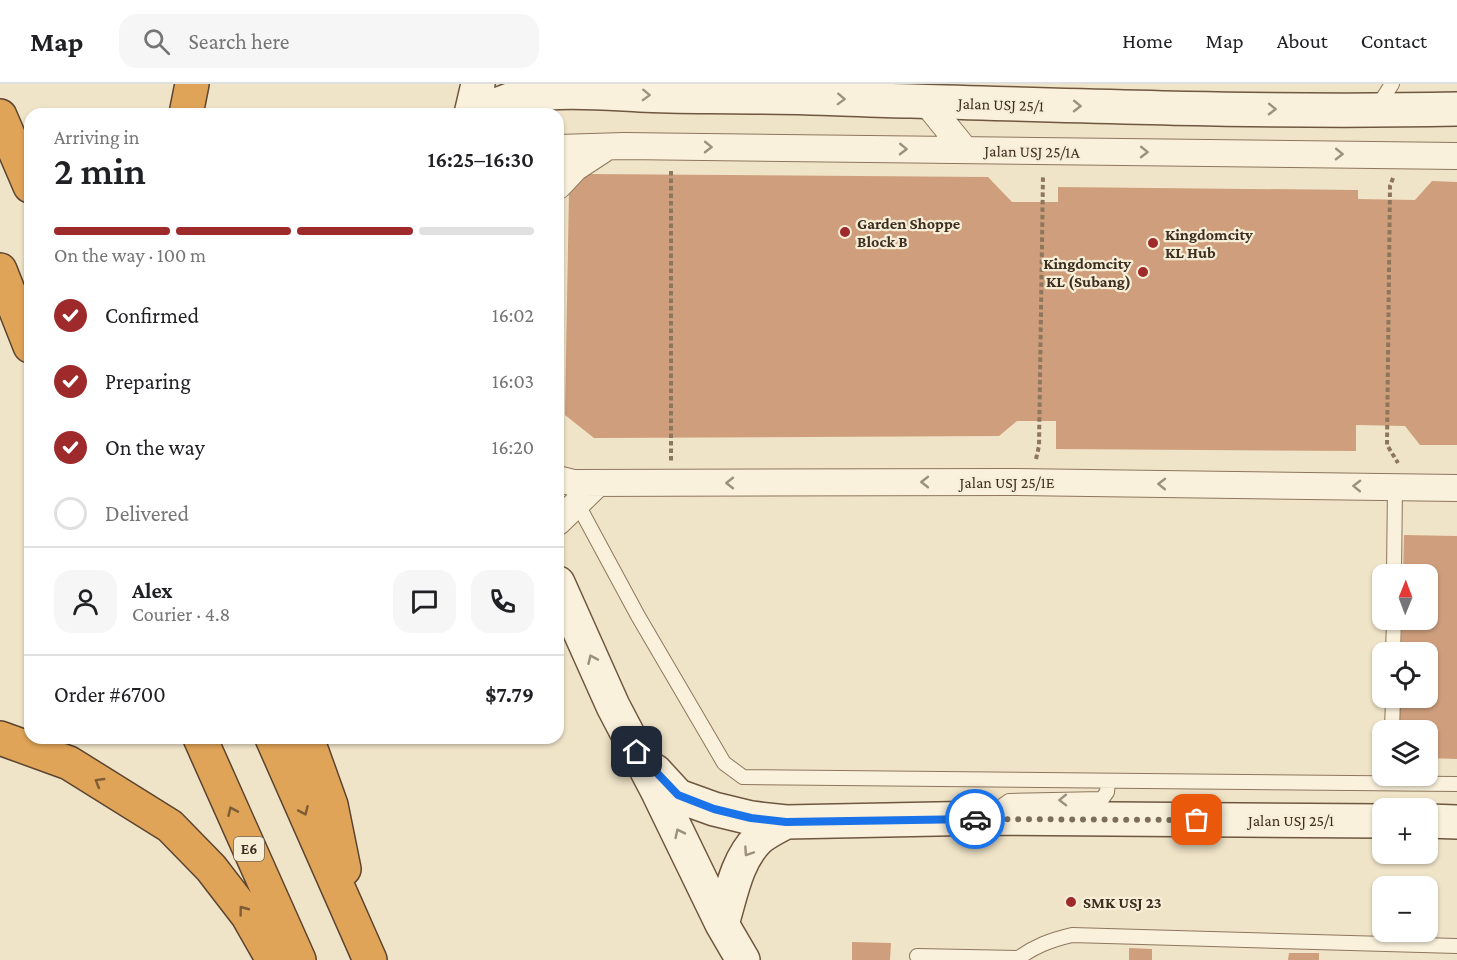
<!DOCTYPE html>
<meta charset="utf-8">
<style>
:root{--surface:#fff;--page:#f6f6f6;--text:#202124;--muted:#757577;--line:#e0e0e0;--accent:#9e2a2b}
body{margin:0;font-family:"Crimson Pro",serif;background:var(--page);color:var(--text);height:100vh;display:flex;flex-direction:column;font-size:22px;white-space:nowrap}
*{box-sizing:border-box;margin:0}
p{font-size:20px;color:var(--muted)}
.icon{flex:none;width:33px;height:33px;fill:none;stroke:currentColor;stroke-width:2;stroke-linecap:round;stroke-linejoin:round}
.map{position:relative;flex:1;overflow:hidden}
.details{position:absolute;left:24px;top:24px;width:540px;height:636px;display:flex;flex-direction:column;background:var(--surface);border-radius:18px;box-shadow:0 2px 4px #0004}
.details>*{flex:none}
.needle{width:39px;rotate:1deg}
.tools{position:absolute;left:1372px;top:480px;display:grid;gap:12px}
.tools a{display:grid;place-items:center;width:66px;height:66px;border-radius:12px;background:var(--surface);box-shadow:0 2px 4px #0004;font-size:30px}
.pin{position:absolute;display:grid;place-items:center;width:51px;height:51px;color:#fff;margin:-26px;border-radius:12px;box-shadow:0 3px 9px #0006}
.courier{position:absolute;display:grid;place-items:center;width:60px;height:60px;margin:-30px;border:4px solid #1a73e8;border-radius:50%;background:#fff;color:#222;box-shadow:0 2px 8px #0007}
.overview em{font-style:normal;font-weight:600}
.overview div{display:flex;flex-direction:column-reverse}
.overview{display:flex;align-items:center;justify-content:space-between;height:102px;padding:0 30px}
h1{font-size:39px;font-weight:600;line-height:45px}
.bar{display:grid;grid-template-columns:repeat(4,1fr);gap:9px 6px;align-content:center;height:72px;padding:0 30px}
.bar i{height:8px;border-radius:4px;background:var(--line)}
.bar .on{background:var(--accent)}
.bar p{grid-column:span 4}
.line{display:flex;align-items:center;gap:15px;padding:0 30px;border-top:2px solid var(--line)}
.line div{flex:1}
.round{display:grid;place-items:center;flex:none;width:63px;height:63px;border-radius:18px;background:var(--page)}
ol{padding:0 30px;list-style:none}
li{display:flex;align-items:center;gap:18px;height:66px}
li p{margin-inline-start:auto}
li .icon{padding:6px;border-radius:50%;background:var(--accent);color:#fff;stroke-width:4}
li:last-child{color:var(--muted)}
li i{width:33px;height:33px;border:3px solid var(--line);border-radius:50%}
header{display:flex;align-items:center;gap:36px;box-sizing:border-box;height:84px;padding:0 30px;background:var(--surface);border-bottom:2px solid var(--line)}
header strong{font-size:28px}
nav{display:flex;gap:33px;margin-inline-start:auto;font-size:21px}
.search{width:420px;height:54px;background:var(--page);display:flex;align-items:center;gap:15px;box-sizing:border-box;padding:0 21px;border-radius:18px;color:var(--muted);font-size:22px}
.map>svg:first-child{display:block}
</style>
<header>
<strong>Map</strong>
<div class="search"><svg class="icon" aria-label="search" viewBox="0 0 24 24"><circle cx="10" cy="10" r="6"/><path d="M15 15l6 6"/></svg>Search here</div>
<nav><a>Home</a><a>Map</a><a>About</a><a>Contact</a></nav>
</header>
<div class="map">
<svg width="1457" height="876" viewBox="0 0 1457 876">
<rect width="100%" height="100%" fill="#f0e4c8"/>
<path fill="#cf9f7d" d="M 586,90 L 988,93 L 1012,118 L 1058,118 L 1058,103 L 1358,106 L 1358,115 L 1415,116 L 1432,97 L 1457,98 L 1457,361 L 1420,361 L 1405,342 L 1356,341 L 1356,367 L 1056,365 L 1056,337 L 1017,337 L 999,352 L 594,354 L 565,331 L 569,106 Z
M 1404,451 L 1457,452 L 1457,675 L 1428,674 L 1428,646 L 1399,646 L 1400,614 L 1428,614 L 1428,568 L 1401,568 L 1402,536 L 1428,536 L 1428,490 L 1403,490 Z
M 852,858 L 891,859 L 890,876 L 852,876 Z
M 1129,864 L 1152,865 L 1152,876 L 1129,876 Z
M 1289,869 L 1319,869 L 1319,876 L 1288,876 Z"/>
<g fill="none" stroke-linecap="round" stroke-linejoin="round">
<g stroke="#8d765c" stroke-width="16">
<path id="lane" d="M 1376,25 L 1392,0
M 577,419 L 638,532 L 724,679 L 743,693 L 1457,700
M 1394,490 L 1395,402
M 1393,568 L 1394,536
M 1392,646 L 1393,614
M 995,727 L 1009,717 L 1102,715 L 1107,708 L 1108,698
M 917,872 L 1018,874
M 1016,876 C 1034,862 1051,856 1072,851 L 1457,862"/>
</g>
<g stroke="#8d765c" stroke-width="28">
<path id="street" d="M 926,18 L 965,66
M 558,64 L 624,62 L 1457,72
M 558,102 L 575,84 L 607,63
M 558,395 L 574,399 L 1011,398 L 1457,404
M 558,438 L 598,399"/>
</g>
<g stroke="#6f573f" stroke-width="36">
<path id="secondary" d="M 471,30 L 478,0
M 485,30 C 514,0 597,9 640,11 C 679,13 719,12 758,13 C 809,13 860,16 911,17 C 1093,22 1275,29 1457,25
M 558,499 L 613,622 L 657,706 L 722,840 L 743,876
M 655,687 L 678,712 L 714,725 L 751,734 L 786,738
M 1428,737 L 1457,738
M 722,840 C 731,811 736,777 758,755 C 766,748 777,743 786,738 L 987,734 L 1383,737"/>
</g>
<g stroke="#5b4430" stroke-width="36">
<path id="highway" d="M 186,30 L 192,0
M 0,32 L 30,102
M 0,186 L 30,262
M 0,654 L 69,679 L 170,742 L 211,784 L 248,832 L 273,876
M 200,654 L 299,876
M 272,654 L 370,876
M 307,654 L 331,721 L 344,785"/>
</g>
<path stroke="#8d765c" stroke-width="4" stroke-dasharray="4.5 3" stroke-linecap="butt" d="M 671,87 L 671,377
M 1393,94 L 1390,102 L 1387,361 L 1398,379
M 1036,375 L 1039,362 L 1043,91"/>
<use href="#lane" stroke="#faf1dc" stroke-width="14"/>
<use href="#street" stroke="#faf1dc" stroke-width="26"/>
<use href="#secondary" stroke="#faf1dc" stroke-width="33"/>
<use href="#highway" stroke="#e0a458" stroke-width="33"/>
</g>
<defs><path id="oneway-chevron" d="M-2-3.5L2.5 0L-2 3.5" fill="none" stroke-width="1.6" stroke-linecap="round" stroke-linejoin="round" transform="scale(1.5)"/></defs>
<g stroke="#9c907e">
<use href="#oneway-chevron" transform="translate(646 11) rotate(2)"/>
<use href="#oneway-chevron" transform="translate(841 15) rotate(2)"/>
<use href="#oneway-chevron" transform="translate(1077 22) rotate(1)"/>
<use href="#oneway-chevron" transform="translate(1272 25) rotate(1)"/>
<use href="#oneway-chevron" transform="translate(708 63) rotate(1)"/>
<use href="#oneway-chevron" transform="translate(903 65) rotate(1)"/>
<use href="#oneway-chevron" transform="translate(1144 68) rotate(1)"/>
<use href="#oneway-chevron" transform="translate(1339 70) rotate(1)"/>
<use href="#oneway-chevron" transform="translate(925 398) rotate(180)"/>
<use href="#oneway-chevron" transform="translate(730 399) rotate(180)"/>
<use href="#oneway-chevron" transform="translate(1162 400) rotate(-179)"/>
<use href="#oneway-chevron" transform="translate(1357 402) rotate(-179)"/>
<use href="#oneway-chevron" transform="translate(592 575) rotate(-114)"/>
<use href="#oneway-chevron" transform="translate(1063 716) rotate(179)"/>
<use href="#oneway-chevron" transform="translate(679 749) rotate(-116)"/>
<use href="#oneway-chevron" transform="translate(748 768) rotate(124)"/>
</g>
<g stroke="#7e5d36">
<use href="#oneway-chevron" transform="translate(99 698) rotate(-149)"/>
<use href="#oneway-chevron" transform="translate(232 727) rotate(-114)"/>
<use href="#oneway-chevron" transform="translate(304 727) rotate(66)"/>
<use href="#oneway-chevron" transform="translate(243 826) rotate(-127)"/>
</g>
<g fill="none" stroke-linecap="round" stroke-linejoin="round">
<path stroke="#7c6e5b" stroke-width="6" stroke-dasharray="0 10.8" d="M 975,735 L 1197,736"/>
<path stroke="#1a73e8" stroke-width="8" d="M 637,668 L 678,711 L 714,725 L 751,734 L 786,738 L 975,735"/>
</g>
<g fill="#9e2a2b" stroke="#f7eed8" stroke-width="2">
<circle cx="845" cy="148" r="6"/>
<circle cx="1153" cy="159" r="6"/>
<circle cx="1143" cy="188" r="6"/>
<circle cx="1071" cy="818" r="6"/>
</g>
<g text-anchor="middle" stroke-width="4.5" stroke-linejoin="round" paint-order="stroke">
<rect fill="#f7eed8" stroke="#756857" stroke-width="1.5" x="234" y="753" width="30" height="24" rx="4.5"/>
<g font-size="15" font-weight="bold" fill="#3d2e20">
<text x="249" y="770">E6</text>
</g>
<g font-size="16" fill="#3d2e20" stroke="#f7eed8">
<text transform="translate(1001 20) rotate(2)" y="6">Jalan USJ 25/1</text>
<text transform="translate(1032 67) rotate(1)" y="6">Jalan USJ 25/1A</text>
<text x="1007" y="404">Jalan USJ 25/1E</text>
<text x="1291" y="742">Jalan USJ 25/1</text>
</g>
<g font-size="16" font-weight="bold" fill="#3d2e20" stroke="#f7eed8" text-anchor="start">
<text x="857" y="145">Garden Shoppe<tspan x="857" dy="18">Block B</tspan></text>
<text x="1165" y="156">Kingdomcity<tspan x="1165" dy="18">KL Hub</tspan></text>
<text x="1131" y="185" text-anchor="end">Kingdomcity<tspan x="1131" dy="18">KL (Subang)</tspan></text>
<text x="1083" y="824">SMK USJ 23</text>
</g>
</g>
</svg>
<div class="tools">
<a><svg class="needle" viewBox="-14 -14 28 28"><path d="M0-13l5 13h-10z" fill="#e53935"/><path d="M0 13l5-13h-10z" fill="#757577"/></svg></a>
<a><svg class="icon" aria-label="locate" viewBox="0 0 24 24"><circle cx="12" cy="12" r="6"/><path d="M12 2v4M12 18v4M2 12h4M18 12h4"/></svg></a>
<a><svg class="icon" aria-label="layers" viewBox="0 0 24 24"><path d="M12 4l9 5-9 5-9-5zM3 14l9 5 9-5"/></svg></a>
<a>+</a>
<a>−</a>
</div>
<div class="pin" style="left:1197px;top:736px;background:#ea580c"><svg class="icon" aria-label="bag" viewBox="0 0 24 24"><path d="M5 8h14l-1 12H6zM9 8a3 3 0 0 1 6 0"/></svg></div>
<div class="pin" style="left:637px;top:668px;background:#1f2937"><svg class="icon" aria-label="home" viewBox="0 0 24 24"><path d="M3 11l9-7 9 7M6 9v11h12V9"/></svg></div>
<div class="courier" style="left:975px;top:735px"><svg class="icon" aria-label="car" viewBox="0 0 24 24"><path d="M5 17H2v-5l4-1 3-4h7l3 4 3 1v5h-3M9 17h6M6 11h13"/><circle cx="7" cy="17" r="2"/><circle cx="17" cy="17" r="2"/></svg></div>
<section class="details">
<div class="overview"><div><h1>2 min</h1><p>Arriving in</p></div><em>16:25–16:30</em></div>
<div class="bar"><i class="on"></i><i class="on"></i><i class="on"></i><i></i><p>On the way · 100 m</p></div>
<ol>
<li><svg class="icon" aria-label="check" viewBox="0 0 24 24"><path d="M5 12l5 5 9-10"/></svg>Confirmed<p>16:02</p></li>
<li><svg class="icon" aria-label="check" viewBox="0 0 24 24"><path d="M5 12l5 5 9-10"/></svg>Preparing<p>16:03</p></li>
<li><svg class="icon" aria-label="check" viewBox="0 0 24 24"><path d="M5 12l5 5 9-10"/></svg>On the way<p>16:20</p></li>
<li><i></i>Delivered</li>
</ol>
<div class="line" style="height:108px"><a class="round"><svg class="icon" aria-label="person" viewBox="0 0 24 24"><circle cx="12" cy="8" r="4"/><path d="M4 21q1-7 8-7t8 7"/></svg></a><div><b>Alex</b><p>Courier · 4.8</p></div><a class="round"><svg class="icon" aria-label="chat" viewBox="0 0 24 24"><path d="M4 5h16v11H9l-5 4z"/></svg></a><a class="round"><svg class="icon" aria-label="phone" viewBox="0 0 24 24"><path d="M5 4h4l2 5-3 2q2 4 5 5l2-3 5 2v4C11 20 4 13 5 4z"/></svg></a></div>
<div class="line" style="height:78px"><div>Order #6700</div><b>$7.79</b></div>
</section>
</div>
